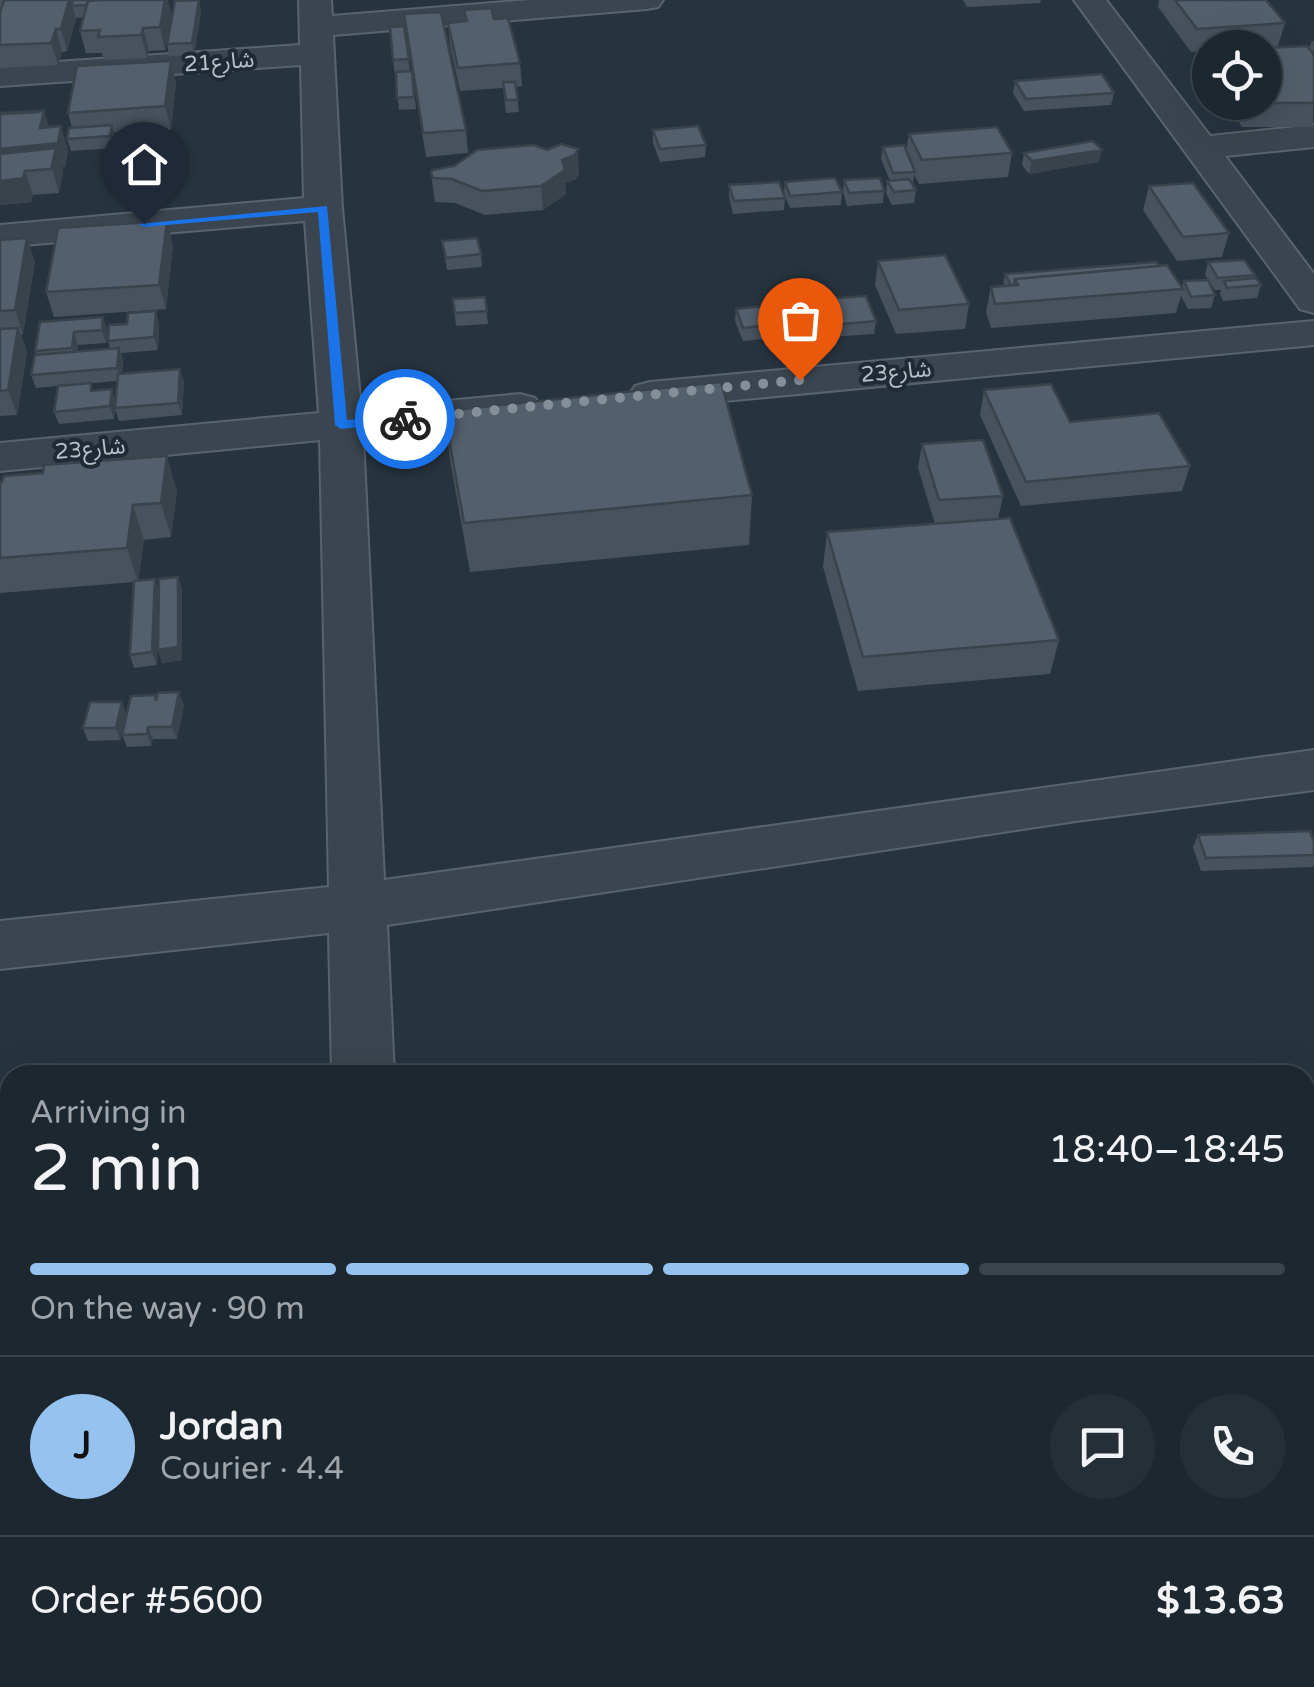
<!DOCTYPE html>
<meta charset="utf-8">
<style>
:root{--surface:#1d272f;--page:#252f37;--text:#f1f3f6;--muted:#a0a5aa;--line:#3b444b;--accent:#96c2f0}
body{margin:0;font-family:"Varela Round","Noto Sans Arabic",sans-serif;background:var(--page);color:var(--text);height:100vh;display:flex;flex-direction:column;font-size:38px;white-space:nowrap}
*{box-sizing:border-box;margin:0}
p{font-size:32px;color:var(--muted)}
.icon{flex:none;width:55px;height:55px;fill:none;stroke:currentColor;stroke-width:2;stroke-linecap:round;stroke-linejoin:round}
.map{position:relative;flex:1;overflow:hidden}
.side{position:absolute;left:0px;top:1065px;width:1315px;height:622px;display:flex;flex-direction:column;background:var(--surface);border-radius:30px 30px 0 0;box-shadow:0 10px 40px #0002,0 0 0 2px var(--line)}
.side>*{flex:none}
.fabs{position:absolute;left:1192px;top:30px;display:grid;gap:20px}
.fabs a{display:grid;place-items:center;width:90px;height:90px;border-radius:50%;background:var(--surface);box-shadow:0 10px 40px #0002,0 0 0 2px var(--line);font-size:50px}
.pin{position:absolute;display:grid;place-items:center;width:85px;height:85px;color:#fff;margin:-102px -42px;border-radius:50% 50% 50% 0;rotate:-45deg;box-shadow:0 0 10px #0007}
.pin .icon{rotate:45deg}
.courier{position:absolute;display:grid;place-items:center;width:100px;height:100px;margin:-50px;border:8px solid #1a73e8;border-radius:50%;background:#fff;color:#222;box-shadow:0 2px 12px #0007}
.summary em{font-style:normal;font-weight:600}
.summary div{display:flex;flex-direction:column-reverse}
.summary{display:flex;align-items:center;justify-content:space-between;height:170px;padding:0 30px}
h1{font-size:65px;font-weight:600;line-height:75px}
.bar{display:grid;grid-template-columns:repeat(4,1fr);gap:15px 10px;align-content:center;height:120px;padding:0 30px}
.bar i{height:12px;border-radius:8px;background:var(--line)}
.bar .current{background:var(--accent)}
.bar p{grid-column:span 4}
.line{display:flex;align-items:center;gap:25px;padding:0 30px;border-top:2px solid var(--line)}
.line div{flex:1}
.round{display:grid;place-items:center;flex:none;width:105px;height:105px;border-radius:52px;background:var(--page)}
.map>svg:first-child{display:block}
</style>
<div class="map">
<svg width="1314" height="1687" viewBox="0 0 1314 1687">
<rect width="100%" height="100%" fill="#27343f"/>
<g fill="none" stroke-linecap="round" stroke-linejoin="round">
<g stroke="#59636c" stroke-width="4">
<path id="minor" d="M 299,0 L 331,0 L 332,16 L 530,0 L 663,0 L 658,7 L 647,9 L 333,35 L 342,208 L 361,409 L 520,394 L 535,398 L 541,407 L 535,416 L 520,420 L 363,435 L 384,880 L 1314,750 L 1314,790 L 1076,821 L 387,925 L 394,1075 L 332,1075 L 329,933 L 0,969 L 0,921 L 329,887 L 320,440 L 0,471 L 0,443 L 319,413 L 305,221 L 0,247 L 0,225 L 304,198 L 301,65 L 0,86 L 0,66 L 300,45 Z
M 1074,0 L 1106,0 L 1210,136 L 1314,125 L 1314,147 L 1225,156 L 1314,274 L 1314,313 L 1300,309 Z
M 1314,321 L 1314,345 L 650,408 L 635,404 L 629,395 L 635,386 L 650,382 Z
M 353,1678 L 431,1678 L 430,1687 L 352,1687 Z"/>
</g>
<g stroke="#465059" stroke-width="4">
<path id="highway" d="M 1314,1440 L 1314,1512 L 1305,1514 L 1305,1442 Z
M 83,1678 L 209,1678 L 205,1687 L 79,1687 Z"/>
</g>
<use href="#minor" fill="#3b454f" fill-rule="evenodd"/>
<use href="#highway" fill="#746759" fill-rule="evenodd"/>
<g stroke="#5e6a75" stroke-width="14">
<path id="rail" d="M 1305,1115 L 1314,1114
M 0,1308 L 10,1306"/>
</g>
<use href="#rail" stroke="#202a34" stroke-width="10" stroke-dasharray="29" stroke-linecap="butt"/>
</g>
<path fill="#47525d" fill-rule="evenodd" d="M 0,0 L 172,0 L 168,0 L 165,50 L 149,51 L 147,58 L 104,60 L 102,53 L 86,53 L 80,31 L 84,17 L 76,18 L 67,51 L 62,52 L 58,65 L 0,68 Z
M 963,0 L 1041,0 L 1040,3 L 967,7 Z
M 1159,0 L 1266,0 L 1285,23 L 1278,46 L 1210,48 L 1210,50 L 1191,52 L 1158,7 Z
M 464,10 L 494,19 L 520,63 L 522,86 L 516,87 L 519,112 L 506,113 L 503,88 L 460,91 L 450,45 L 448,23 L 465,21 Z
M 201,12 L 194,55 L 169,56 L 167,44 Z
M 404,14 L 466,130 L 468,153 L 426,157 L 413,78 L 416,109 L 399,110 L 393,60 L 404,26 L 410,71 L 412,71 Z
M 1312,41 L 1314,41 L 1313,127 L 1242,127 L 1226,102 L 1265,102 L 1309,48 Z
M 171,61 L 176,84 L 171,130 L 114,133 L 115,137 L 114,148 L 71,151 L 67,139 L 72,128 L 68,113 Z
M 1015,81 L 1114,93 L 1111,105 L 1024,111 L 1013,93 Z
M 44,111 L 49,127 L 68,150 L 65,167 L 62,167 L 63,171 L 59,193 L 33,195 L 31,202 L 0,205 L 0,113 Z
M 653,130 L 706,145 L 705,157 L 660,162 L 653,143 Z
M 909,134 L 1012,153 L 1008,177 L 919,184 L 914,174 L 913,184 L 916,190 L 914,203 L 892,205 L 886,193 L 887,181 L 890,181 L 881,159 L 883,147 L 906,151 Z
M 1024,153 L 1099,162 L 1029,174 L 1022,165 Z
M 431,173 L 579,173 L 576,179 L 565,183 L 566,194 L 543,210 L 485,215 L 455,203 L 435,202 Z
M 844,180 L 884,191 L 883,203 L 847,206 L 843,192 Z
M 785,182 L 842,192 L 841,205 L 790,208 L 784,194 Z
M 729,185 L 785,198 L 784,210 L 733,214 L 729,197 Z
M 1149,186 L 1229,233 L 1222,257 L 1177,261 L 1143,210 Z
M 0,240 L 35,262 L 23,334 L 21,335 L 27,352 L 17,415 L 0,416 Z
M 442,241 L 481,254 L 482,267 L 447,270 Z
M 173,245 L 166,309 L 54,317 L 46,292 Z
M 878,261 L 969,304 L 965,329 L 896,334 L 875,285 Z
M 1208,262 L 1255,275 L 1254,278 L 1261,285 L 1257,298 L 1223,301 L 1220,294 L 1221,290 L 1215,290 L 1205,275 Z
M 1159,266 L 1182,287 L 1184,281 L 1215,295 L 1211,308 L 1188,309 L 1181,296 L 1176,313 L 991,328 L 986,312 L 991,287 L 1003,286 L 1005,274 Z
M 485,297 L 488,324 L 456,326 L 453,299 Z
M 821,299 L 876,321 L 874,334 L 829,337 L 820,312 Z
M 736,309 L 811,321 L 810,334 L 743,341 L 735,321 Z
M 40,322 L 107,329 L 106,343 L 78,345 L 77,351 L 110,348 L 108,341 L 159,324 L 158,350 L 121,353 L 123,361 L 122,374 L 184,381 L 182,415 L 119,421 L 115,409 L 114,419 L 59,424 L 54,412 L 58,386 L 36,388 L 31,375 L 37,354 L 35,351 ZM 117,381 L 116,401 L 94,391 L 71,385 Z
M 984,390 L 1190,466 L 1182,491 L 1021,506 L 980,415 Z
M 444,411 L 752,495 L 749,545 L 470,572 L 450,460 Z
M 922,444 L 1003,496 L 998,519 L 1059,640 L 1050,674 L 858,691 L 823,567 L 827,532 L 935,524 L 918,468 Z
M 0,482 L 177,491 L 171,537 L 144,540 L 138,581 L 159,590 L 178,577 L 182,590 L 182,660 L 162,663 L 158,650 L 158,622 L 157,665 L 134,668 L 130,655 L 134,582 L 0,593 Z
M 157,698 L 184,705 L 177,739 L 153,739 L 151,746 L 127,747 L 122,735 L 120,740 L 88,741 L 83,728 L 122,702 L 126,715 Z
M 1198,835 L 1314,842 L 1314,865 L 1313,867 L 1201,871 L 1193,847 Z"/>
<path fill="#3a424c" d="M 69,0 L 71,0 L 76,19 L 67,51 L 61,29 Z
M 165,0 L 168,0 L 172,15 L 165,50 L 160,27 Z
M 199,0 L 201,12 L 194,55 L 192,43 Z
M 143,28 L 149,51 L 147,58 L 141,35 Z
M 56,29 L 62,52 L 58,65 L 51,43 Z
M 171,61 L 176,84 L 171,130 L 165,106 Z
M 44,111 L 51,135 L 61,126 L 68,150 L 65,167 L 62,167 L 63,171 L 59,193 L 52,168 L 0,174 L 0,149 L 37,122 L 42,120 Z
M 112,125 L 115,137 L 114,148 L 110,136 Z
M 578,149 L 579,173 L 576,179 L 565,183 L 566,194 L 543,210 L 541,186 L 562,160 Z
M 1102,150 L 1099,162 L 1029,174 L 1032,161 Z
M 25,171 L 33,195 L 31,202 L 0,205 L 0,181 Z
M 167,221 L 173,245 L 166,309 L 159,285 Z
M 27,238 L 35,262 L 23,334 L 15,310 Z
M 156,311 L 159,324 L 158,350 L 154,337 Z
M 103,317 L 107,329 L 106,343 L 102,330 Z
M 18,328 L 27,352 L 17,415 L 8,390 Z
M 74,332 L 78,345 L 76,361 L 72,348 Z
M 119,348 L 123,361 L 121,380 L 117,368 Z
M 180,369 L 184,381 L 182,415 L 178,403 Z
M 112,389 L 116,402 L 114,419 L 110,406 Z
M 167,456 L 177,491 L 171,537 L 161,503 Z
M 133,505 L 144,540 L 138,582 L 127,548 Z
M 178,577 L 182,590 L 182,660 L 162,663 L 158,650 Z
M 155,579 L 159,592 L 157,665 L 152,652 Z
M 179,692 L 184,705 L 177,739 L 172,727 Z
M 122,702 L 127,715 L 120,740 L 116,728 Z
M 148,727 L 153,739 L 151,746 L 147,734 Z"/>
<path fill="#535f6c" stroke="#3a424c" stroke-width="2.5" d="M 4,0 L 69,0 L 61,29 L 56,29 L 51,43 L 0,45 L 0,12 Z
M 72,0 L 100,0 L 88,1 L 87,5 L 72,6 Z
M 100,0 L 165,0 L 160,27 L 143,28 L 141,35 L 98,37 L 100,30 L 80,31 L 88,1 Z
M 199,0 L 192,43 L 167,44 L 175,1 Z
M 1175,0 L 1266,0 L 1285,23 L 1197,29 Z
M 491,8 L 494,19 L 508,18 L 520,63 L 458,68 L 448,23 L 467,21 L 464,10 Z
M 441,12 L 466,130 L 423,133 L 404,14 Z
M 404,26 L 409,59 L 393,60 L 390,27 Z
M 1307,46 L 1314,55 L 1314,103 L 1249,103 L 1265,102 L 1265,48 Z
M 171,61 L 165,106 L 68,113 L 77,66 Z
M 412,71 L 414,97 L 397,98 L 396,72 Z
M 1102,74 L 1114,93 L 1026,99 L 1015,81 Z
M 503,82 L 515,82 L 518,100 L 506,100 Z
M 40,111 L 39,112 L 0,114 L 0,113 Z
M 44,111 L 40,128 L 61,126 L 58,143 L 0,149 L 0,114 Z
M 112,125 L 110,136 L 67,139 L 69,128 Z
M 698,126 L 706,145 L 660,149 L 653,130 Z
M 997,127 L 1012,153 L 922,160 L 909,134 Z
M 1093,141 L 1102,150 L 1032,161 L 1024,153 Z
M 561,144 L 578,149 L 575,155 L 562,160 L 565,170 L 541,186 L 482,191 L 452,179 L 433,178 L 431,173 L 432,170 L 454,166 L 477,150 L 534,145 L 547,150 Z
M 904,145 L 915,172 L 893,173 L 883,147 Z
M 56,148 L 51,169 L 25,171 L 23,178 L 0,181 L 0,154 Z
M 835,178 L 842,192 L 790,196 L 785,182 Z
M 880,178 L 884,191 L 849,193 L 844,180 Z
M 909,179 L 916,190 L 894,192 L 887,181 Z
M 779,182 L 785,198 L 734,201 L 729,185 Z
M 1193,183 L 1229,233 L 1183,237 L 1149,186 Z
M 167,221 L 159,285 L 46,292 L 58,228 Z
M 27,238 L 15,310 L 0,311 L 0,240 Z
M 477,238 L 481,254 L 446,258 L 442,241 Z
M 945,255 L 969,304 L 899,310 L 878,261 Z
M 1244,260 L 1255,275 L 1218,278 L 1208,262 Z
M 1157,262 L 1159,266 L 1015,279 L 1014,285 L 1011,285 L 1005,274 Z
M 1167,265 L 1183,289 L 995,304 L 991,287 L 1018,285 L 1015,279 Z
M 1256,278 L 1261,285 L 1227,288 L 1224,281 Z
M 1208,280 L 1215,295 L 1191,297 L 1184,281 Z
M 866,296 L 876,321 L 830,325 L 821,299 Z
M 485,297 L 487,311 L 455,313 L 453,299 Z
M 803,302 L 811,321 L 743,328 L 736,309 Z
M 156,311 L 154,337 L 108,341 L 109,325 L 127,324 L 128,313 Z
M 103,317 L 102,330 L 74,332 L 72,348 L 35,351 L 40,322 Z
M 18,328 L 8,390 L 0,391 L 0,329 Z
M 119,348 L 117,368 L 31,375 L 35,355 Z
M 180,369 L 178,403 L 115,408 L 118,374 Z
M 721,382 L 752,495 L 464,523 L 444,411 Z
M 91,383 L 91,391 L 112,389 L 110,406 L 54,412 L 58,386 Z
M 1051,384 L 1070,422 L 1159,413 L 1190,466 L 1026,482 L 984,390 Z
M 983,440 L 1003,496 L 939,500 L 922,444 Z
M 167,456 L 161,503 L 133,505 L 127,548 L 0,558 L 0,482 L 2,482 L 4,476 L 43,473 L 44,465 Z
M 1010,518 L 1059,640 L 863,657 L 827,532 Z
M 178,577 L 178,647 L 158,650 L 159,579 Z
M 155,579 L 152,652 L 130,655 L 134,581 Z
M 179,692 L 172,727 L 148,727 L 147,734 L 122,735 L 131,696 L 155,695 L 156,701 L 158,693 Z
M 90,702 L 122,702 L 116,728 L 83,728 Z
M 1310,831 L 1314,842 L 1314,855 L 1206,858 L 1198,835 Z"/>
<path fill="#1a73e8" d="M 327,206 L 347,420 L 405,415 L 412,419 L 410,421 L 341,429 L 335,425 L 318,212 L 144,227 L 138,224 Z"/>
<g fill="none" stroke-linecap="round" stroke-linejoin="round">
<path stroke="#858f99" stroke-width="10" stroke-dasharray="0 18" d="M 405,419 L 800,380"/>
</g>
<g text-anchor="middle" stroke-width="8" stroke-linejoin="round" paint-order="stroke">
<g font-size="22" fill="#b8c0c9" stroke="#202a34">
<text transform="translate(219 61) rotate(-4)" y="8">شارع21</text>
<text transform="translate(896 371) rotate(-5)" y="8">شارع23</text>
<text transform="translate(90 448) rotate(-5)" y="8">شارع23</text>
</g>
</g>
</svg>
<div class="fabs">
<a><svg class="icon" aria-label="locate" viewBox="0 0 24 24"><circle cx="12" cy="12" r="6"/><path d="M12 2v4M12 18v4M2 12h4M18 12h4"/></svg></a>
</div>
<div class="pin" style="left:800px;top:380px;background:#ea580c"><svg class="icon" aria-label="bag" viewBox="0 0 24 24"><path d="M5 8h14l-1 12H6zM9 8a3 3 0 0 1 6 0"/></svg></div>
<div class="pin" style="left:144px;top:224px;background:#1f2937"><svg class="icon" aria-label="home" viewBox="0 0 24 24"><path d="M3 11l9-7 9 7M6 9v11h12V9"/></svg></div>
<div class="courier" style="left:405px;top:419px"><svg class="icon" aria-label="bike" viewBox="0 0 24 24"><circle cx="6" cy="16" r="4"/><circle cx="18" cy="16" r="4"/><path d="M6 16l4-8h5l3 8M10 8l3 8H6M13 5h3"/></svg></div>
<section class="side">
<div class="summary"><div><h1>2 min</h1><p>Arriving in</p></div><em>18:40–18:45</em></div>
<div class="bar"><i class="current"></i><i class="current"></i><i class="current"></i><i></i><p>On the way · 90 m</p></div>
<div class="line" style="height:180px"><b class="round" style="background:var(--accent);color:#111">J</b><div><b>Jordan</b><p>Courier · 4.4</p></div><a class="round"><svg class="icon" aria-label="chat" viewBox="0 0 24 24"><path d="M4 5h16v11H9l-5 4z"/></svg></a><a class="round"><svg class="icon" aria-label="phone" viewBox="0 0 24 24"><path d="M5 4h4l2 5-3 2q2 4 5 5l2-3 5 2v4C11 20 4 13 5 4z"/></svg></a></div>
<div class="line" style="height:130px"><div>Order #5600</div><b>$13.63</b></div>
</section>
</div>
